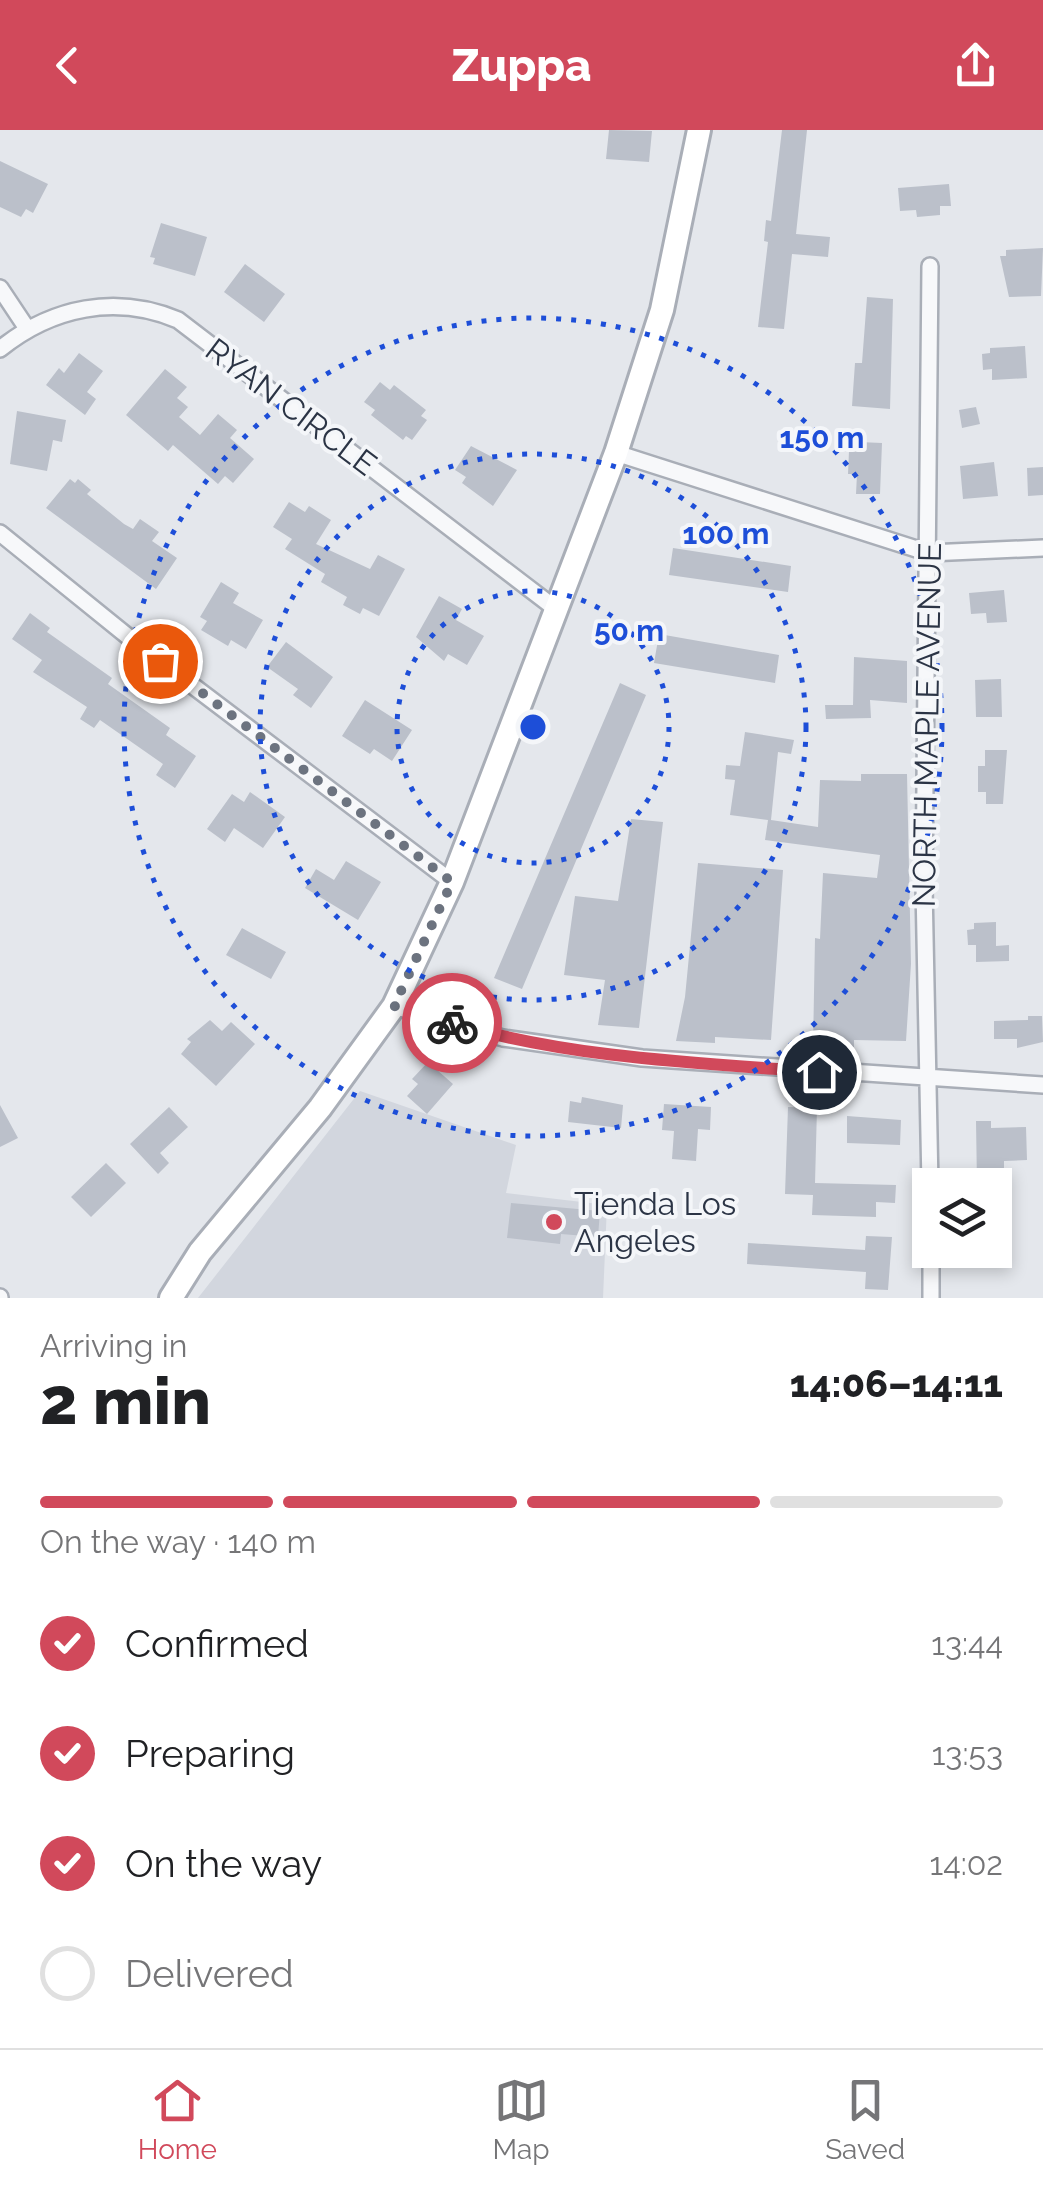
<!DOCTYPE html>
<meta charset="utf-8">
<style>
:root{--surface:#fff;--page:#f2f2f2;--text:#202124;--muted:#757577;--line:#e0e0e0;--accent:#d1495b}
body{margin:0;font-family:Raleway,sans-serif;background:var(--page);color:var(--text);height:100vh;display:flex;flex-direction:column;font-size:38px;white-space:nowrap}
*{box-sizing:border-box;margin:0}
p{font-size:32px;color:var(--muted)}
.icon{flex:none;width:55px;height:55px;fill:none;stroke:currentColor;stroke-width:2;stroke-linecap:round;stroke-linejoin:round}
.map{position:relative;height:1168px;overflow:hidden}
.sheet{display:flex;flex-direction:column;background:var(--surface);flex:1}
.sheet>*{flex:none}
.tools{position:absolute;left:912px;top:1038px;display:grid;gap:20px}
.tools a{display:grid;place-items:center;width:100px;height:100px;border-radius:0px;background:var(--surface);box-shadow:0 5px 15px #0003;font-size:50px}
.pin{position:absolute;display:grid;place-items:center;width:85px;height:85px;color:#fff;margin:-42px;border:5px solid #fff;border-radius:50%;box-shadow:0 2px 10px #0007}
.courier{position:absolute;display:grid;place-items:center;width:100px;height:100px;margin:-50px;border:8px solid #d1495b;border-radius:50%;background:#fff;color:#222;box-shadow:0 2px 12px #0007}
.headline em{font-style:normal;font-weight:800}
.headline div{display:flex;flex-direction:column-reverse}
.headline{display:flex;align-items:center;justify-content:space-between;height:170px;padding:0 40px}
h1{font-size:65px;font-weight:800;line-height:75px}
.bar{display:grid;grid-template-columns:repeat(4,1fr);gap:15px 10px;align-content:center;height:120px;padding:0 40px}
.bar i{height:12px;border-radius:8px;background:var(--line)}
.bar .selected{background:var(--accent)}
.bar p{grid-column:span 4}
ol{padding:0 40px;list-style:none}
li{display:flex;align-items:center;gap:30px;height:110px}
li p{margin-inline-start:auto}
li .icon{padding:10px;border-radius:50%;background:var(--accent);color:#fff;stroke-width:4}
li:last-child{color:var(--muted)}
li i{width:55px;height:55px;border:5px solid var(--line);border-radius:50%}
header{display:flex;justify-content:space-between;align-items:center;height:130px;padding:0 40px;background:var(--accent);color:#fff;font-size:45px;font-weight:800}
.tab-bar{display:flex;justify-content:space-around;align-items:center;height:140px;border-top:2px solid var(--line);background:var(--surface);font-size:28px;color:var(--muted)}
.tab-bar a{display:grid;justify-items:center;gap:5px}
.tab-bar .selected{color:var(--accent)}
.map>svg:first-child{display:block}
</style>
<header><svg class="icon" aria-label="back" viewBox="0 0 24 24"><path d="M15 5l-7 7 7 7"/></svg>Zuppa<svg class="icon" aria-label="share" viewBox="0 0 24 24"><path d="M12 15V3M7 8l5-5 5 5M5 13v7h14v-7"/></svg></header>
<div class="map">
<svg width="1043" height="1168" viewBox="0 0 1043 1168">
<rect width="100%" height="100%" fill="#e4e7ec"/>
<path fill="#d2d6de" d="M 360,961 L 516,1015 L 506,1063 L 607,1075 L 603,1168 L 198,1168 Z"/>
<path fill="#bbc0ca" d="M 609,0 L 652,1 L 649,32 L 606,29 Z
M 782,0 L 807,0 L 796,104 L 830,107 L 828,127 L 792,124 L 784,199 L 758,197 L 768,112 L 764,111 L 766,90 L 771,91 Z
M 0,31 L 48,54 L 33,83 L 26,79 L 21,87 L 0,77 Z
M 949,54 L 951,76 L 940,76 L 940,85 L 917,87 L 916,80 L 900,81 L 898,58 Z
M 161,93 L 207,107 L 195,146 L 153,134 L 155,128 L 150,127 Z
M 1043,118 L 1041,166 L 1009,167 L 1000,126 L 1006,126 L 1006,120 Z
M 245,134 L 285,164 L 264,192 L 224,162 Z
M 867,167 L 893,169 L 890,279 L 852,276 L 855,233 L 862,233 Z
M 1025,216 L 1027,248 L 992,250 L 992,239 L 983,240 L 982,224 L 990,223 L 990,218 Z
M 79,223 L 103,241 L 87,262 L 96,269 L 85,285 L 46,255 L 59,238 L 64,243 Z
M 165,239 L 187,257 L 177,268 L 188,277 L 179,287 L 200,305 L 218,284 L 237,300 L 230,308 L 254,329 L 233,353 L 225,346 L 218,354 L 173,315 L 168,321 L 126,285 Z
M 380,252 L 390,260 L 394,255 L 426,280 L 421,286 L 427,290 L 412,310 L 406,306 L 403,310 L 371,285 L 375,280 L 364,272 Z
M 976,277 L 980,294 L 962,298 L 959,280 Z
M 17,281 L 66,290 L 62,312 L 53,310 L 47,341 L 10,334 Z
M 859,312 L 882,313 L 880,364 L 856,364 L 857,344 L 848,344 L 849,321 L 859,322 Z
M 471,316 L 517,340 L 493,376 L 462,353 L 466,347 L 455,340 Z
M 994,332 L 998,366 L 963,369 L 960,336 Z
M 1043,337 L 1043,365 L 1028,366 L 1027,338 Z
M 70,349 L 75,353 L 78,349 L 91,360 L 87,364 L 124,394 L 133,399 L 140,389 L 159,402 L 152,411 L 177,428 L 156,459 L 46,378 Z
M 289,372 L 305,382 L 309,376 L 331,390 L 316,414 L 370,439 L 378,425 L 405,439 L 379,486 L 363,478 L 360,484 L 343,475 L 347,467 L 321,452 L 325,444 L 285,419 L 292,409 L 273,397 Z
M 673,418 L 791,436 L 788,462 L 669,445 Z
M 221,452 L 239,463 L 233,473 L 263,490 L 246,519 L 231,510 L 228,516 L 201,500 L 207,491 L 200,487 Z
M 1004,460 L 1007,492 L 987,493 L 986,483 L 971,484 L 969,463 Z
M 439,466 L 462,479 L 456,490 L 484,506 L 467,535 L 448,524 L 444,531 L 416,507 Z
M 30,483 L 50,498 L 47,502 L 112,548 L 108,554 L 170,598 L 166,605 L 196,626 L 175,658 L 156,645 L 163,634 L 100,590 L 94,598 L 80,589 L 87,577 L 33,542 L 42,530 L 12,509 Z
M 659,504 L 779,525 L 775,553 L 654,533 Z
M 286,512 L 333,547 L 311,578 L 293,565 L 298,559 L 267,537 Z
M 854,527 L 907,531 L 907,573 L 870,570 L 871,588 L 826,589 L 825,575 L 853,575 Z
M 1001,549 L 1002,587 L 976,587 L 975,550 Z
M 620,553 L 646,565 L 522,859 L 494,848 Z
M 365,570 L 412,600 L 392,631 L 374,619 L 370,624 L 342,606 Z
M 745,602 L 794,610 L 791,624 L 778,622 L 771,690 L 818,697 L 820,650 L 861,651 L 861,644 L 907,644 L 911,834 L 906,911 L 854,910 L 854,917 L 813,917 L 815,808 L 820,809 L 823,743 L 877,748 L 880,725 L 765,710 L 768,690 L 730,685 L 735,650 L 725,649 L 726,635 L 740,636 Z
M 985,620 L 1007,620 L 1003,674 L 986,674 L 986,662 L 978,662 L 978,636 L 985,636 Z
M 250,662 L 285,687 L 263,718 L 234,698 L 225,712 L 207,699 L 232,664 L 244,672 Z
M 631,689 L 663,692 L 639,898 L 598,895 L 605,850 L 564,845 L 575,766 L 618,771 Z
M 346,731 L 381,752 L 358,790 L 305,758 L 316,739 L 334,750 Z
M 698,733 L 783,740 L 771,910 L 715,907 L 715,913 L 676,911 L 685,867 Z
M 996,792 L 996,816 L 1009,815 L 1009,831 L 976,832 L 976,815 L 968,815 L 967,800 L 974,799 L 974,793 Z
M 242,798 L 286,822 L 271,849 L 226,825 Z
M 1028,886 L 1042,886 L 1043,912 L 1017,918 L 1017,909 L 994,909 L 994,891 L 1028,890 Z
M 210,890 L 222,901 L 231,892 L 255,914 L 216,956 L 181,924 L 191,912 L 187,909 Z
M 428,932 L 453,954 L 427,984 L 407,966 L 418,954 L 412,949 Z
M 582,967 L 623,975 L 621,998 L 568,992 L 570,971 L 581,973 Z
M 664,974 L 711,977 L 710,1000 L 698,999 L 696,1031 L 672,1029 L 674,1001 L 662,1000 Z
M 0,975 L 18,1008 L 0,1017 Z
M 169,977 L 188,997 L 160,1023 L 169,1033 L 158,1044 L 130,1014 Z
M 788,977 L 817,978 L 815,1053 L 896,1055 L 895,1073 L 876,1072 L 876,1087 L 812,1085 L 813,1065 L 785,1064 Z
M 847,986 L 901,990 L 900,1015 L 847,1013 Z
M 976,991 L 991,991 L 991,998 L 1026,997 L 1027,1030 L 1004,1031 L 1004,1055 L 977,1055 Z
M 106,1033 L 126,1053 L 91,1087 L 71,1067 Z
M 511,1073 L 600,1081 L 598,1107 L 561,1104 L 560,1114 L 507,1108 Z
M 866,1106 L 892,1107 L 888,1160 L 865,1159 L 866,1142 L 747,1134 L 748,1113 L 865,1120 Z"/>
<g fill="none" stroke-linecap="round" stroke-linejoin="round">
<g stroke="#a9aeb7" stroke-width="20">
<path id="street" d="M 930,136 L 924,757 L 930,1055
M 0,158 L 26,197
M 0,219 C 52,177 116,164 178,190 L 556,479
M 616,323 L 929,423 L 1043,418
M 0,403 L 131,509 L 452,752
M 394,876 L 503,908 L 642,928 L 1043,955
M 931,1120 L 931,1168
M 0,1167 L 0,1168"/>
</g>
<g stroke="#a9aeb7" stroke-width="28">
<path id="secondary" d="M 171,1168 L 200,1122 L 320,978 L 394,876 L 452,752 L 616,323 L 662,180 L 699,0"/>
</g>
<use href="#street" stroke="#f7f8fa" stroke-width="15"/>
<use href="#secondary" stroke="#fff" stroke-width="22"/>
</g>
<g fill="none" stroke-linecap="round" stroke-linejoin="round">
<path stroke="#6c737f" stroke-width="10" stroke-dasharray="0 18" d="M 160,531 L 452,752 L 394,876 L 452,893"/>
<path stroke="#d1495b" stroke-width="12" d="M 452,893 C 570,928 697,933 819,942"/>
</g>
<g fill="none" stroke="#1d4ed8" stroke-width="5" stroke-dasharray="5 10">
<circle cx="533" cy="597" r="136"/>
<circle cx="533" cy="597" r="273"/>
<circle cx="533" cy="597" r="409"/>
</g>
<circle fill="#d1495b" stroke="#f4f6f9" stroke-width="4" cx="554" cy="1092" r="10"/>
<g text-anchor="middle" stroke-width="8" stroke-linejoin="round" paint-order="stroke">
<g font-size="32" fill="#2b3445" stroke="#f4f6f9">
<text transform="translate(291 277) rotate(37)" y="11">RYAN CIRCLE</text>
<text transform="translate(927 595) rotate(-89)" y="11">NORTH MAPLE AVENUE</text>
</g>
<g font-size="32" fill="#2b3445" stroke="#f4f6f9" text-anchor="start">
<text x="574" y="1085">Tienda Los<tspan x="574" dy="37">Angeles</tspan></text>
</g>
</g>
<circle cx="533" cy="597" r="15" fill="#1d4ed8" stroke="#f4f6f9" stroke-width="5"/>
<g font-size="30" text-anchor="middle" font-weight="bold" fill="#1d4ed8" stroke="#f4f6f9" stroke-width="8" stroke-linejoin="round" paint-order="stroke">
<text x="822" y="318">150 m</text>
<text x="726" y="414">100 m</text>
<text x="629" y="511">50 m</text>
</g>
</svg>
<div class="tools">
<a><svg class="icon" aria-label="layers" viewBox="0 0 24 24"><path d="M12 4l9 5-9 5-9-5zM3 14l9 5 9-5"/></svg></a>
</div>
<div class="pin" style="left:160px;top:531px;background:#ea580c"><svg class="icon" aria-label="bag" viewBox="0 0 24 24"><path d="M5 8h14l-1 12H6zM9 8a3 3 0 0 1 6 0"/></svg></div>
<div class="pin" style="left:819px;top:942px;background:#1f2937"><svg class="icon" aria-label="home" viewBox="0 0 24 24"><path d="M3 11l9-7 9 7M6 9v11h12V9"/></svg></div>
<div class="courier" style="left:452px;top:893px"><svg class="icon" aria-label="bike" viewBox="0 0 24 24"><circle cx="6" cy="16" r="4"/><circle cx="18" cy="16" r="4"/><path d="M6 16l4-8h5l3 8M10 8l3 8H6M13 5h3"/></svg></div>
</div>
<section class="sheet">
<div class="headline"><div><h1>2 min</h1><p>Arriving in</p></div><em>14:06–14:11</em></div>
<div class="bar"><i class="selected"></i><i class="selected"></i><i class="selected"></i><i></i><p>On the way · 140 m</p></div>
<ol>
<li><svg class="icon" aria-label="check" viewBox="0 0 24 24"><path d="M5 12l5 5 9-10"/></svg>Confirmed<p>13:44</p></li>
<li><svg class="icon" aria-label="check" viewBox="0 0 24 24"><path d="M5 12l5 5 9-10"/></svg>Preparing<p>13:53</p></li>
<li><svg class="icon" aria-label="check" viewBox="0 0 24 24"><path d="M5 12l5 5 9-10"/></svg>On the way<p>14:02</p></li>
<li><i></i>Delivered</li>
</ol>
</section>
<nav class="tab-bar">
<a class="selected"><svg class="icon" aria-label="home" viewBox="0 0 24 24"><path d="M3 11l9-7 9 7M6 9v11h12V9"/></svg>Home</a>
<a><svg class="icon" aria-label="map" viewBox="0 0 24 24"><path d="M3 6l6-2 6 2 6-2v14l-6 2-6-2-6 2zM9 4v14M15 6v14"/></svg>Map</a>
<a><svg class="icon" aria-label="saved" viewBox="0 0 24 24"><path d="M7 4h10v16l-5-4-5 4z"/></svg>Saved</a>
</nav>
